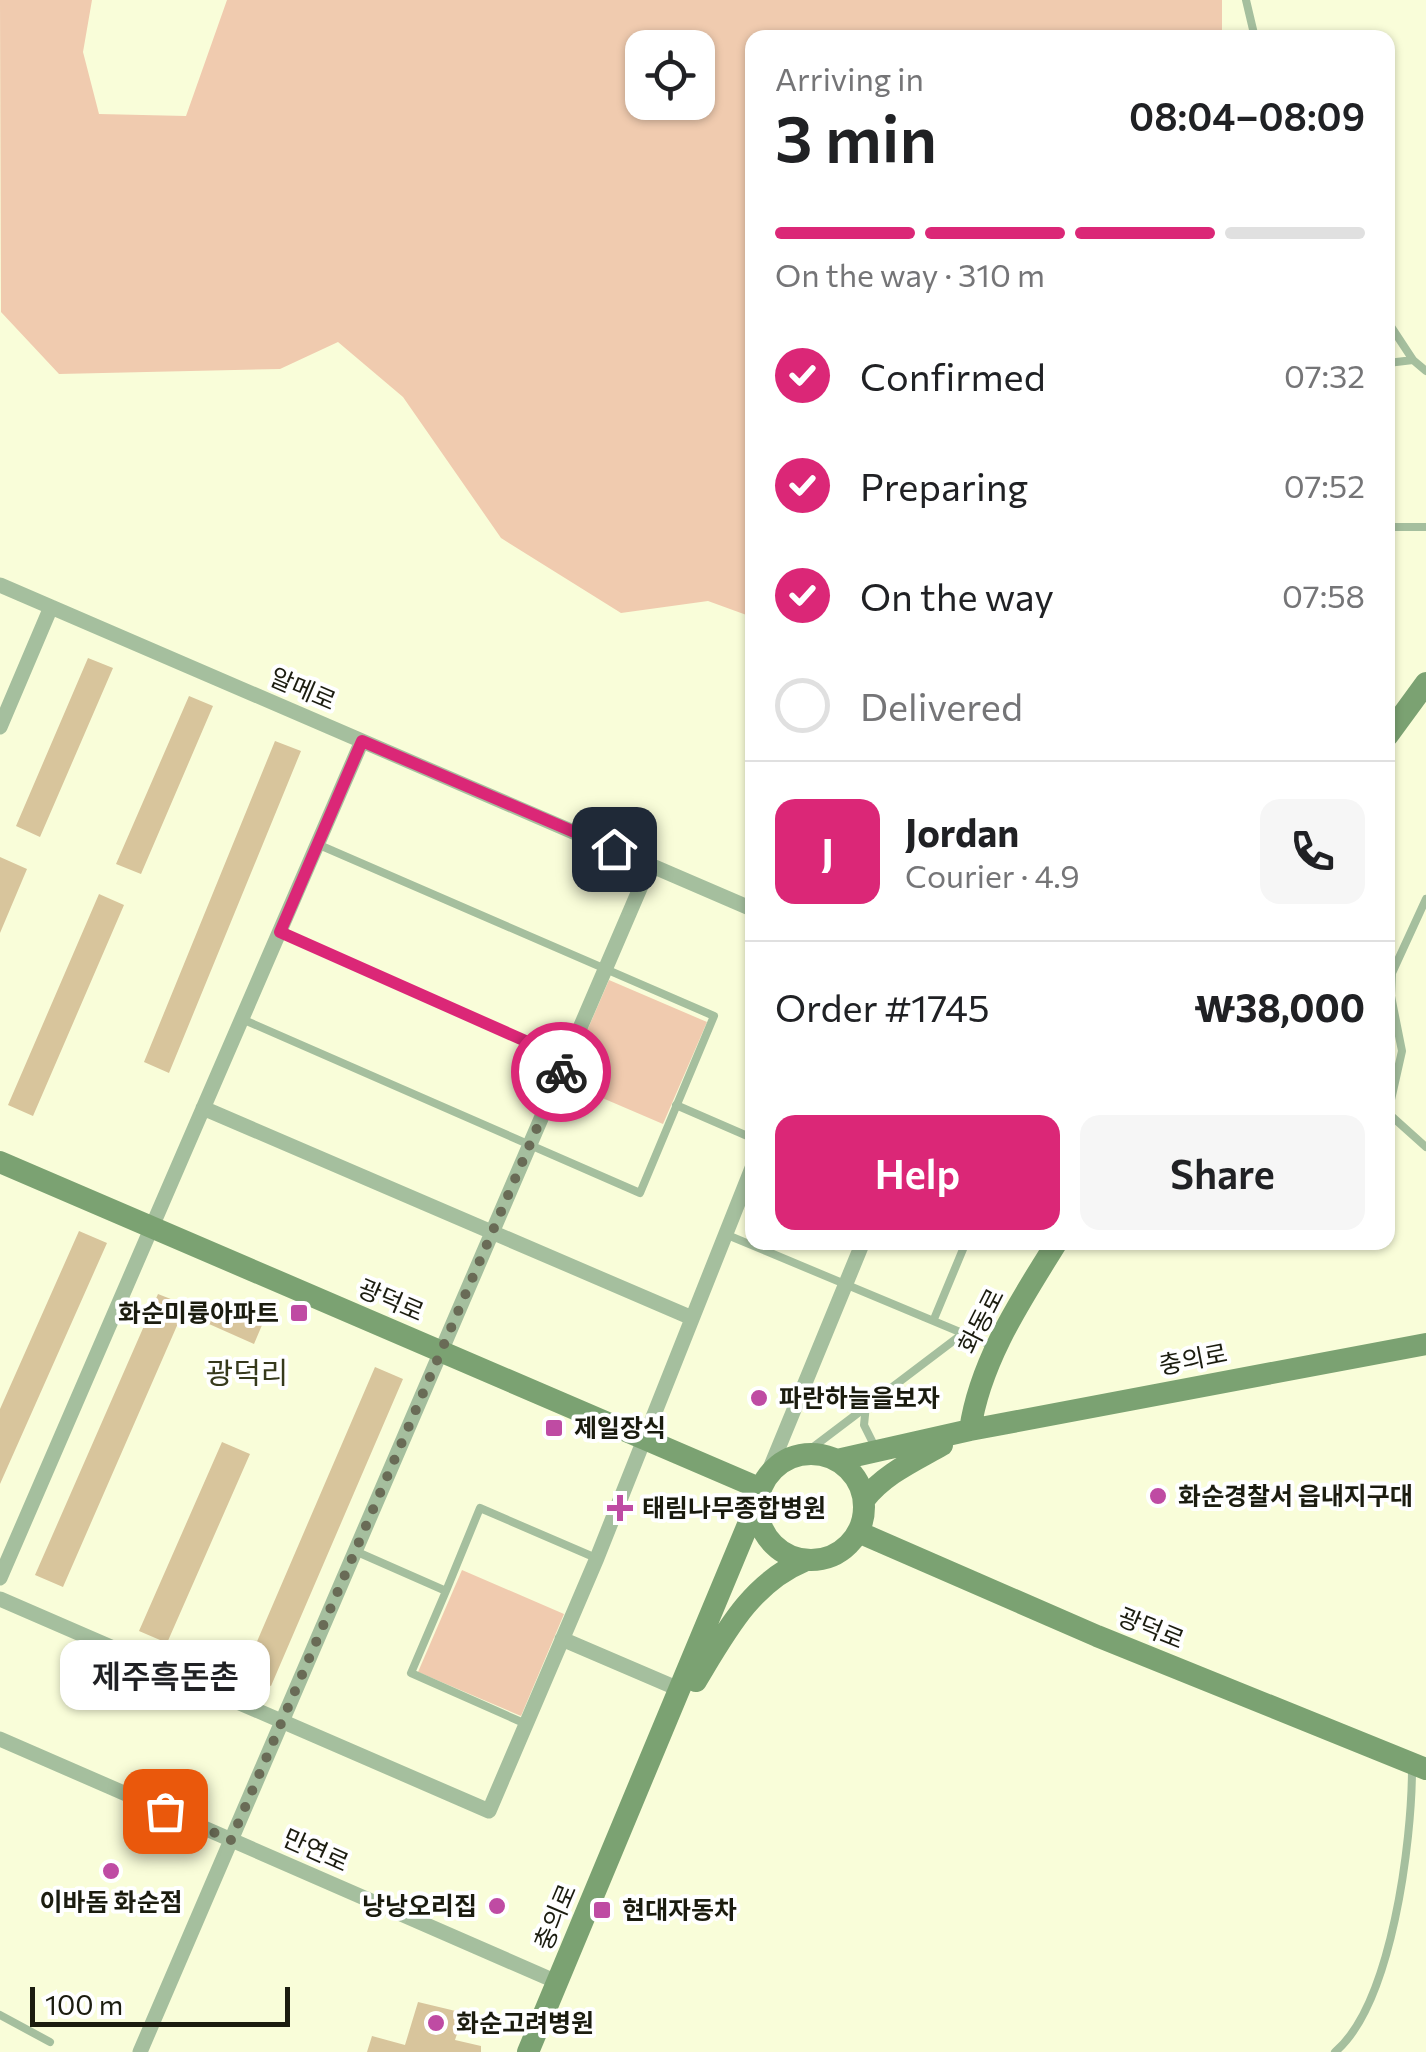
<!DOCTYPE html>
<meta charset="utf-8">
<style>
:root{--surface:#fff;--page:#f6f6f6;--text:#202124;--muted:#757577;--line:#e0e0e0;--accent:#db2777}
body{margin:0;font-family:Commissioner,"Noto Sans KR",sans-serif;background:var(--page);color:var(--text);height:100vh;display:flex;flex-direction:column;font-size:38px;white-space:nowrap}
*{box-sizing:border-box;margin:0}
p{font-size:32px;color:var(--muted)}
.icon{flex:none;width:55px;height:55px;fill:none;stroke:currentColor;stroke-width:2;stroke-linecap:round;stroke-linejoin:round}
.map{position:relative;flex:1;overflow:hidden}
.side{position:absolute;left:745px;top:30px;width:650px;height:1220px;display:flex;flex-direction:column;background:var(--surface);border-radius:20px;box-shadow:0 2px 8px #0004}
.side>*{flex:none}
.fabs{position:absolute;left:625px;top:30px;display:grid;gap:20px}
.fabs a{display:grid;place-items:center;width:90px;height:90px;border-radius:20px;background:var(--surface);box-shadow:0 2px 8px #0004;font-size:50px}
.scale{position:absolute;left:30px;bottom:25px;width:260px;box-sizing:border-box;padding-left:10px;border:5px solid #1b1c0f;border-top:0;font-size:28px;line-height:35px;white-space:nowrap;color:#1b1c0f;-webkit-text-stroke:8px #fff;paint-order:stroke}
.pin{position:absolute;display:grid;place-items:center;width:85px;height:85px;color:#fff;margin:-42px;border-radius:20px;box-shadow:0 5px 15px #0006}
.courier{position:absolute;display:grid;place-items:center;width:100px;height:100px;margin:-50px;border:8px solid #db2777;border-radius:50%;background:#fff;color:#222;box-shadow:0 2px 12px #0007}
.bubble{position:absolute;height:70px;border-radius:20px;background:var(--surface);box-shadow:0 2px 8px #0004;font-size:32px;font-weight:600;line-height:70px;text-align:center}
.summary em{font-style:normal;font-weight:600}
.summary div{display:flex;flex-direction:column-reverse}
.summary{display:flex;align-items:center;justify-content:space-between;height:170px;padding:0 30px}
h1{font-size:65px;font-weight:600;line-height:75px}
.bar{display:grid;grid-template-columns:repeat(4,1fr);gap:15px 10px;align-content:center;height:120px;padding:0 30px}
.bar i{height:12px;border-radius:8px;background:var(--line)}
.bar .selected{background:var(--accent)}
.bar p{grid-column:span 4}
.line{display:flex;align-items:center;gap:25px;padding:0 30px;border-top:2px solid var(--line)}
.line div{flex:1}
.round{display:grid;place-items:center;flex:none;width:105px;height:105px;border-radius:20px;background:var(--page)}
ol{padding:0 30px;list-style:none}
li{display:flex;align-items:center;gap:30px;height:110px}
li p{margin-inline-start:auto}
li .icon{padding:10px;border-radius:50%;background:var(--accent);color:#fff;stroke-width:4}
li:last-child{color:var(--muted)}
li i{width:55px;height:55px;border:5px solid var(--line);border-radius:50%}
.cta{display:flex;gap:20px;margin-top:auto;padding:20px 30px}
.cta a{flex:1;height:115px;border-radius:20px;background:var(--accent);color:#fff;font-size:40px;font-weight:600;line-height:115px;text-align:center}
.cta a+a{background:var(--page);color:var(--text)}
.map>svg:first-child{display:block}
</style>
<div class="map">
<svg width="1426" height="2052" viewBox="0 0 1426 2052">
<rect width="100%" height="100%" fill="#f9fdd9"/>
<path fill="#f0cbaf" fill-rule="evenodd" d="M 0,0 L 92,0 L 83,52 L 99,114 L 186,116 L 227,0 L 1222,0 L 1222,37 L 752,38 L 752,617 L 708,601 L 621,613 L 501,538 L 403,397 L 338,342 L 280,369 L 59,374 L 1,312 ZM 642,48 L 698,48 L 698,102 L 642,102 Z
M 609,980 L 707,1022 L 663,1124 L 565,1082 Z
M 462,1570 L 564,1614 L 521,1716 L 418,1672 Z"/>
<path fill="#d8c59c" d="M 88,658 L 113,668 L 40,837 L 16,826 Z
M 189,696 L 213,706 L 141,874 L 116,864 Z
M 275,741 L 301,751 L 169,1073 L 144,1062 Z
M 0,857 L 27,869 L 0,933 Z
M 99,894 L 124,905 L 33,1116 L 8,1105 Z
M 79,1231 L 107,1243 L 0,1484 L 0,1409 Z
M 158,1294 L 186,1305 L 63,1587 L 35,1575 Z
M 220,1299 L 265,1318 L 254,1344 L 209,1324 Z
M 375,1367 L 403,1379 L 271,1686 L 243,1674 Z
M 222,1442 L 250,1454 L 167,1643 L 139,1631 Z
M 418,2002 L 464,2013 L 455,2040 L 481,2046 L 481,2052 L 367,2052 L 372,2036 L 405,2045 Z"/>
<g fill="none" stroke-linecap="round" stroke-linejoin="round">
<path stroke="#a5bf9e" stroke-width="8" d="M 1246,0 L 1255,38
M 1388,322 L 1413,360 L 1426,371
M 1388,363 L 1413,360
M 1388,527 L 1426,527
M 1426,899 L 1392,973 L 1391,996 L 1402,1051 L 1388,1113 L 1426,1147
M 279,932 L 566,1059
M 242,1019 L 640,1193 L 714,1016 L 317,844
M 676,1105 L 752,1138
M 725,1234 L 991,1345
M 934,1319 L 966,1242
M 866,1405 L 864,1425 L 875,1447
M 804,1454 L 965,1332
M 355,1551 L 446,1591 L 411,1673 L 526,1724
M 446,1591 L 480,1508 L 596,1558
M 0,2015 L 50,2042
M 1335,2052 C 1392,2004 1412,1841 1412,1768"/>
<path stroke="#a5bf9e" stroke-width="15" d="M 0,585 L 752,909
M 0,727 L 51,607
M 203,1108 L 692,1318
M 766,1478 L 863,1242
M 0,1578 L 362,741
M 0,1599 L 489,1811 L 597,1558 L 752,1168
M 562,1639 L 681,1690
M 0,1739 L 557,1982
M 140,2052 L 650,865"/>
<path stroke="#7ba272" stroke-width="22" d="M 1388,735 L 1426,683
M 0,1162 L 761,1489
M 970,1430 C 980,1361 1021,1300 1057,1242
M758 1507a53 53 0 1 1 106 0a53 53 0 1 1-106 0Z
M 837,1460 L 970,1430 L 1426,1344
M 864,1500 C 884,1474 914,1461 942,1445
M 858,1532 L 1097,1636 L 1426,1769
M 696,1681 C 725,1633 751,1583 804,1561
M 528,2052 L 757,1503"/>
</g>
<g fill="none" stroke-linecap="round" stroke-linejoin="round">
<path stroke="#696b56" stroke-width="10" stroke-dasharray="0 18" d="M 165,1811 L 231,1840 L 561,1072"/>
<path stroke="#db2777" stroke-width="12" d="M 561,1072 L 566,1059 L 280,932 L 362,741 L 614,849"/>
</g>
<g fill="#bf4ba3" stroke="#fff" stroke-width="4">
<rect x="289" y="1303" width="20" height="20" rx="5"/>
<circle cx="759" cy="1398" r="10"/>
<rect x="544" y="1418" width="20" height="20" rx="5"/>
<circle cx="1158" cy="1496" r="10"/>
<path d="M615 1493h10v10h10v10h-10v10h-10v-10h-10v-10h10z"/>
<circle cx="111" cy="1871" r="10"/>
<circle cx="497" cy="1906" r="10"/>
<rect x="592" y="1900" width="20" height="20" rx="5"/>
<circle cx="436" cy="2023" r="10"/>
</g>
<g text-anchor="middle" stroke-width="8" stroke-linejoin="round" paint-order="stroke">
<g font-size="25" fill="#1b1c0f" stroke="#fff">
<text transform="translate(303 689) rotate(23)" y="9">알메로</text>
<text transform="translate(391 1300) rotate(23)" y="9">광덕로</text>
<text transform="translate(981 1321) rotate(-63)" y="9">화동로</text>
<text transform="translate(1193 1359) rotate(-11)" y="9">충의로</text>
<text transform="translate(1151 1628) rotate(22)" y="9">광덕로</text>
<text transform="translate(316 1850) rotate(24)" y="9">만연로</text>
<text transform="translate(555 1917) rotate(-67)" y="9">충의로</text>
</g>
<g font-size="25" font-weight="bold" fill="#1b1c0f" stroke="#fff" text-anchor="start">
<text x="279" y="1322" text-anchor="end">화순미륭아파트</text>
<text x="779" y="1407">파란하늘을보자</text>
<text x="574" y="1437">제일장식</text>
<text x="1178" y="1505">화순경찰서 읍내지구대</text>
<text x="642" y="1517">태림나무종합병원</text>
<text x="111" y="1911" text-anchor="middle">이바돔 화순점</text>
<text x="477" y="1915" text-anchor="end">낭낭오리집</text>
<text x="622" y="1919">현대자동차</text>
<text x="456" y="2032">화순고려병원</text>
</g>
<g font-size="30" fill="#36391b" stroke="#fff">
<text x="247" y="1384">광덕리</text>
</g>
</g>
</svg>
<div class="fabs">
<a><svg class="icon" aria-label="locate" viewBox="0 0 24 24"><circle cx="12" cy="12" r="6"/><path d="M12 2v4M12 18v4M2 12h4M18 12h4"/></svg></a>
</div>
<div class="scale">100 m</div>
<div class="pin" style="left:165px;top:1811px;background:#ea580c"><svg class="icon" aria-label="bag" viewBox="0 0 24 24"><path d="M5 8h14l-1 12H6zM9 8a3 3 0 0 1 6 0"/></svg></div>
<div class="pin" style="left:614px;top:849px;background:#1f2937"><svg class="icon" aria-label="home" viewBox="0 0 24 24"><path d="M3 11l9-7 9 7M6 9v11h12V9"/></svg></div>
<div class="courier" style="left:561px;top:1072px"><svg class="icon" aria-label="bike" viewBox="0 0 24 24"><circle cx="6" cy="16" r="4"/><circle cx="18" cy="16" r="4"/><path d="M6 16l4-8h5l3 8M10 8l3 8H6M13 5h3"/></svg></div>
<div class="bubble" style="left:60px;top:1640px;width:210px">제주흑돈촌</div>
<section class="side">
<div class="summary"><div><h1>3 min</h1><p>Arriving in</p></div><em>08:04–08:09</em></div>
<div class="bar"><i class="selected"></i><i class="selected"></i><i class="selected"></i><i></i><p>On the way · 310 m</p></div>
<ol>
<li><svg class="icon" aria-label="check" viewBox="0 0 24 24"><path d="M5 12l5 5 9-10"/></svg>Confirmed<p>07:32</p></li>
<li><svg class="icon" aria-label="check" viewBox="0 0 24 24"><path d="M5 12l5 5 9-10"/></svg>Preparing<p>07:52</p></li>
<li><svg class="icon" aria-label="check" viewBox="0 0 24 24"><path d="M5 12l5 5 9-10"/></svg>On the way<p>07:58</p></li>
<li><i></i>Delivered</li>
</ol>
<div class="line" style="height:180px"><b class="round" style="background:var(--accent);color:#fff">J</b><div><b>Jordan</b><p>Courier · 4.9</p></div><a class="round"><svg class="icon" aria-label="phone" viewBox="0 0 24 24"><path d="M5 4h4l2 5-3 2q2 4 5 5l2-3 5 2v4C11 20 4 13 5 4z"/></svg></a></div>
<div class="line" style="height:130px"><div>Order #1745</div><b>₩38,000</b></div>
<div class="cta"><a>Help</a><a>Share</a></div>
</section>
</div>
